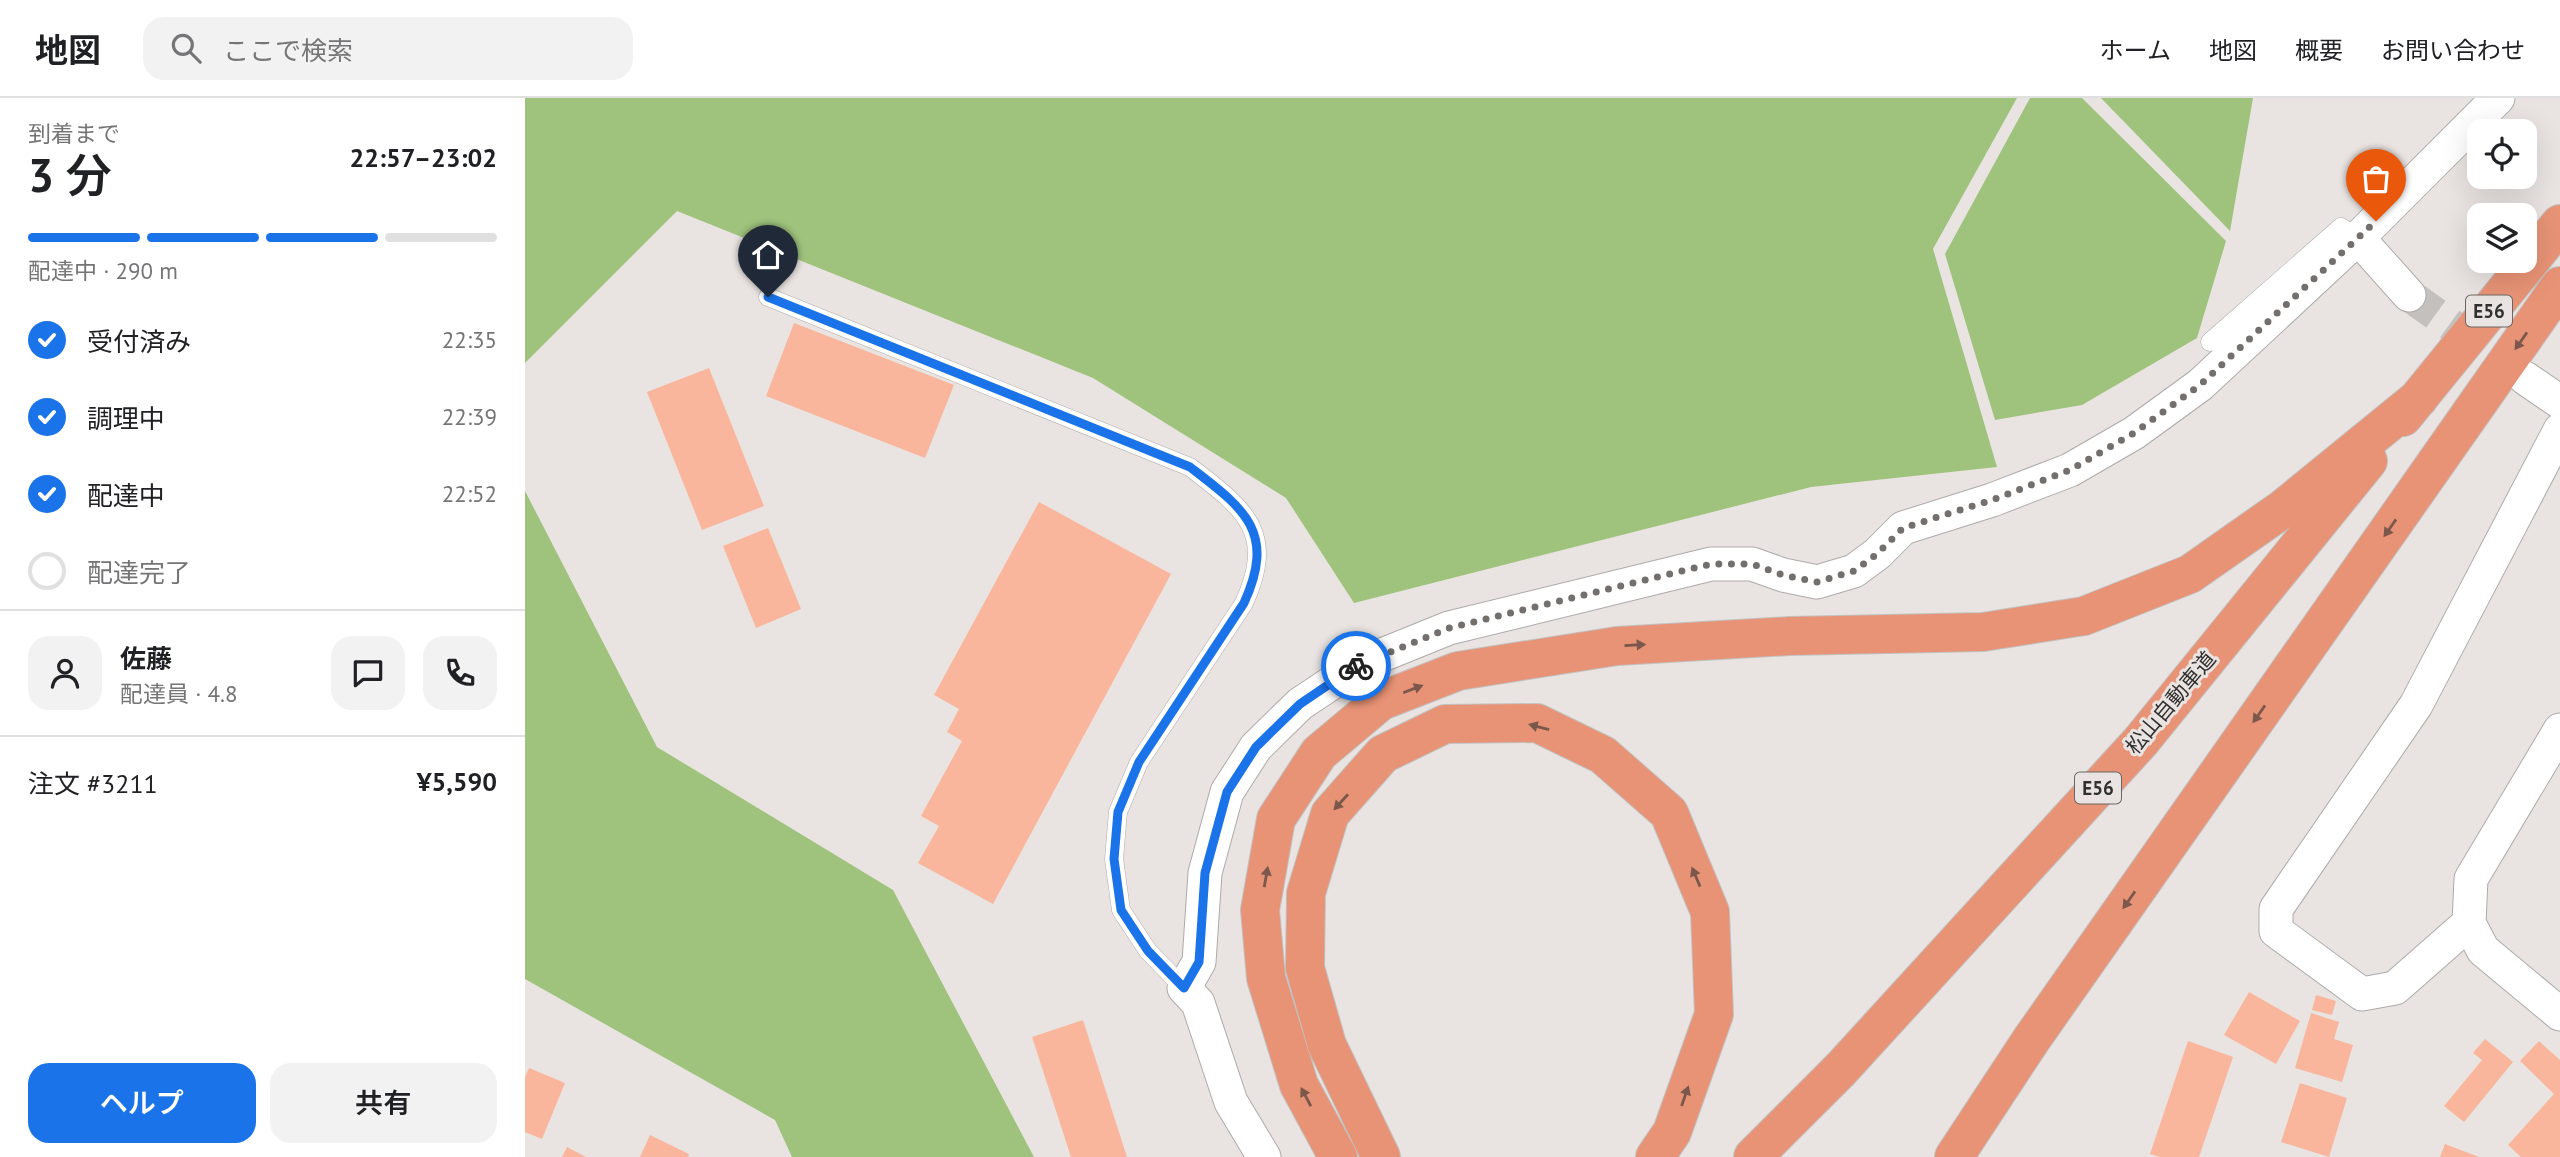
<!DOCTYPE html>
<html lang="ja">
<meta charset="utf-8">
<style>
:root{--surface:#fff;--page:#f2f2f2;--text:#202124;--muted:#757577;--line:#e0e0e0;--accent:#1a73e8}
body{margin:0;font-family:"PT Sans","Noto Sans JP",sans-serif;background:var(--page);color:var(--text);height:100vh;display:flex;flex-direction:column;font-size:26px;white-space:nowrap}
*{box-sizing:border-box;margin:0}
p{font-size:23px;color:var(--muted)}
.icon{flex:none;width:38px;height:38px;fill:none;stroke:currentColor;stroke-width:2;stroke-linecap:round;stroke-linejoin:round}
.map{position:relative;flex:1;overflow:hidden}
.panel{display:flex;flex-direction:column;background:var(--surface);width:525px}
.panel>*{flex:none}
.tools{position:absolute;left:1942px;top:21px;display:grid;gap:14px}
.tools a{display:grid;place-items:center;width:70px;height:70px;border-radius:14px;background:var(--surface);box-shadow:0 7px 28px #0002;font-size:35px}
.pin{position:absolute;display:grid;place-items:center;width:60px;height:60px;color:#fff;margin:-72px -30px;border-radius:50% 50% 50% 0;rotate:-45deg;box-shadow:0 0 7px #0007}
.pin .icon{rotate:45deg}
.courier{position:absolute;display:grid;place-items:center;width:70px;height:70px;margin:-35px;border:5px solid #1a73e8;border-radius:50%;background:#fff;color:#222;box-shadow:0 2px 9px #0007}
.head em{font-style:normal;font-weight:600}
.head div{display:flex;flex-direction:column-reverse}
.head{display:flex;align-items:center;justify-content:space-between;height:119px;padding:0 28px}
h1{font-size:46px;font-weight:600;line-height:52px}
.bar{display:grid;grid-template-columns:repeat(4,1fr);gap:10px 7px;align-content:center;height:84px;padding:0 28px}
.bar i{height:9px;border-radius:5px;background:var(--line)}
.bar .current{background:var(--accent)}
.bar p{grid-column:span 4}
.line{display:flex;align-items:center;gap:18px;padding:0 28px;border-top:2px solid var(--line)}
.line div{flex:1}
.round{display:grid;place-items:center;flex:none;width:74px;height:74px;border-radius:21px;background:var(--page)}
ol{padding:0 28px;list-style:none}
li{display:flex;align-items:center;gap:21px;height:77px}
li p{margin-inline-start:auto}
li .icon{padding:7px;border-radius:50%;background:var(--accent);color:#fff;stroke-width:4}
li:last-child{color:var(--muted)}
li i{width:38px;height:38px;border:4px solid var(--line);border-radius:50%}
.cta{display:flex;gap:14px;margin-top:auto;padding:14px 28px}
.cta a{flex:1;height:80px;border-radius:21px;background:var(--accent);color:#fff;font-size:28px;font-weight:600;line-height:80px;text-align:center}
.cta a+a{background:var(--page);color:var(--text)}
header{display:flex;align-items:center;gap:42px;box-sizing:border-box;height:98px;padding:0 35px;background:var(--surface);border-bottom:2px solid var(--line)}
header strong{font-size:33px}
nav{display:flex;gap:38px;margin-inline-start:auto;font-size:24px}
.search{width:490px;height:63px;background:var(--page);display:flex;align-items:center;gap:18px;box-sizing:border-box;padding:0 24px;border-radius:21px;color:var(--muted);font-size:26px}
main{display:flex;flex:1;min-height:0}
.map>svg:first-child{display:block}
</style>
<header>
<strong>地図</strong>
<div class="search"><svg class="icon" aria-label="search" viewBox="0 0 24 24"><circle cx="10" cy="10" r="6"/><path d="M15 15l6 6"/></svg>ここで検索</div>
<nav><a>ホーム</a><a>地図</a><a>概要</a><a>お問い合わせ</a></nav>
</header>
<main>
<section class="panel">
<div class="head"><div><h1>3 分</h1><p>到着まで</p></div><em>22:57–23:02</em></div>
<div class="bar"><i class="current"></i><i class="current"></i><i class="current"></i><i></i><p>配達中 · 290 m</p></div>
<ol>
<li><svg class="icon" aria-label="check" viewBox="0 0 24 24"><path d="M5 12l5 5 9-10"/></svg>受付済み<p>22:35</p></li>
<li><svg class="icon" aria-label="check" viewBox="0 0 24 24"><path d="M5 12l5 5 9-10"/></svg>調理中<p>22:39</p></li>
<li><svg class="icon" aria-label="check" viewBox="0 0 24 24"><path d="M5 12l5 5 9-10"/></svg>配達中<p>22:52</p></li>
<li><i></i>配達完了</li>
</ol>
<div class="line" style="height:126px"><a class="round"><svg class="icon" aria-label="person" viewBox="0 0 24 24"><circle cx="12" cy="8" r="4"/><path d="M4 21q1-7 8-7t8 7"/></svg></a><div><b>佐藤</b><p>配達員 · 4.8</p></div><a class="round"><svg class="icon" aria-label="chat" viewBox="0 0 24 24"><path d="M4 5h16v11H9l-5 4z"/></svg></a><a class="round"><svg class="icon" aria-label="phone" viewBox="0 0 24 24"><path d="M5 4h4l2 5-3 2q2 4 5 5l2-3 5 2v4C11 20 4 13 5 4z"/></svg></a></div>
<div class="line" style="height:91px"><div>注文 #3211</div><b>¥5,590</b></div>
<div class="cta"><a>ヘルプ</a><a>共有</a></div>
</section>
<div class="map">
<svg width="2035" height="1059" viewBox="0 0 2035 1059">
<rect width="100%" height="100%" fill="#e9e4e1"/>
<path fill="#9fc37d" d="M 0,0 L 1492,0 L 1408,151 L 1472,369 L 1286,389 L 829,505 L 761,400 L 568,280 L 152,113 L 0,265 Z
M 1505,0 L 1557,0 L 1701,143 L 1672,240 L 1557,307 L 1470,322 L 1420,156 Z
M 1576,0 L 1728,0 L 1705,133 Z
M 0,393 L 132,649 L 368,792 L 509,1059 L 267,1059 L 250,1022 L 0,881 Z"/>
<path fill="#f9b69c" d="M 269,225 L 429,287 L 400,360 L 241,298 Z
M 184,270 L 239,408 L 177,432 L 122,294 Z
M 514,404 L 646,476 L 468,806 L 393,765 L 414,728 L 396,718 L 437,643 L 422,634 L 434,611 L 409,597 Z
M 243,430 L 276,511 L 231,530 L 198,448 Z
M 1724,894 L 1775,923 L 1751,966 L 1699,937 Z
M 1791,897 L 1811,903 L 1807,917 L 1787,912 Z
M 1786,915 L 1814,924 L 1809,941 L 1828,947 L 1817,984 L 1770,970 Z
M 558,922 L 602,1059 L 546,1059 L 507,939 Z
M 1960,941 L 1988,964 L 1939,1024 L 1919,1008 L 1957,962 L 1948,955 Z
M 1663,943 L 1708,959 L 1674,1059 L 1635,1059 L 1625,1056 Z
M 2014,943 L 2035,962 L 2035,1059 L 1996,1059 L 1983,1047 L 2029,996 L 1995,963 Z
M 4,970 L 40,985 L 17,1041 L 0,1034 L 0,979 Z
M 1775,985 L 1822,1000 L 1804,1059 L 1756,1044 Z
M 125,1037 L 164,1056 L 163,1059 L 115,1059 Z
M 1920,1046 L 1954,1059 L 1915,1059 Z
M 42,1049 L 61,1059 L 37,1059 Z"/>
<g fill="none" stroke-linecap="round" stroke-linejoin="round">
<path stroke="#c4c0bd" stroke-width="33" stroke-dasharray="33 17" stroke-linecap="butt" d="M 1884,197 L 2000,280"/>
<g stroke="#afaaa8" stroke-width="19">
<path id="service" d="M 243,199 L 665,369 C 718,410 752,433 719,505 L 614,664 L 593,714 L 589,761 L 596,812 L 623,853 L 659,890
M 1685,244 L 1816,129 L 1833,140"/>
</g>
<g stroke="#afaaa8" stroke-width="35">
<path id="minor" d="M 1833,140 L 1884,197
M 2000,280 L 2035,304
M 2035,632 L 1946,781 L 1944,825 L 1958,852 L 2035,916
M 1944,825 L 1870,890 L 1837,896 L 1751,833 L 1751,811 L 1891,607 L 2035,332
M 739,1059 L 706,1004 L 673,905 L 659,890 L 674,864 L 680,775 L 702,694 L 731,649 L 775,606 L 835,566 L 924,530 L 1186,466 L 1227,466 L 1258,477 L 1292,484 L 1329,473 L 1352,456 L 1378,430 L 1467,402 L 1545,372 L 1609,335 L 1675,287 L 1833,140 L 1973,0"/>
</g>
<g stroke="#c2c1c1" stroke-width="40">
<path id="motorway" d="M 1878,319 L 2035,126
M 813,1059 L 774,987 L 741,880 L 735,812 L 751,721 L 794,655 L 856,603 L 933,573 L 1092,548 L 1265,538 L 1458,534 L 1559,518 L 1665,476 L 1759,410 L 1894,300
M 856,1059 L 802,947 L 780,870 L 781,795 L 805,716 L 858,656 L 920,626 L 1012,625 L 1078,657 L 1144,715 L 1185,814 L 1189,916 L 1147,1034 L 1130,1059
M 1228,1059 L 1316,971 L 1616,643 L 1843,363
M 1429,1059 L 1506,942 L 2035,188"/>
</g>
<use href="#service" stroke="#fff" stroke-width="18"/>
<use href="#minor" stroke="#fff" stroke-width="33"/>
<use href="#motorway" stroke="#e89376" stroke-width="38"/>
</g>
<defs><path id="oneway-solid" d="M-6-.8H1V-3.2L6.5 0L1 3.2V.8H-6Z" transform="scale(1.75)"/></defs>
<g fill="#7b584b">
<use href="#oneway-solid" transform="translate(1996 243) rotate(125)"/>
<use href="#oneway-solid" transform="translate(1865 430) rotate(125)"/>
<use href="#oneway-solid" transform="translate(1110 547) rotate(-3)"/>
<use href="#oneway-solid" transform="translate(888 591) rotate(-21)"/>
<use href="#oneway-solid" transform="translate(1734 616) rotate(125)"/>
<use href="#oneway-solid" transform="translate(1014 629) rotate(-165)"/>
<use href="#oneway-solid" transform="translate(816 704) rotate(132)"/>
<use href="#oneway-solid" transform="translate(741 779) rotate(-80)"/>
<use href="#oneway-solid" transform="translate(1171 779) rotate(-113)"/>
<use href="#oneway-solid" transform="translate(1604 802) rotate(125)"/>
<use href="#oneway-solid" transform="translate(1160 998) rotate(-71)"/>
<use href="#oneway-solid" transform="translate(781 999) rotate(-118)"/>
</g>
<g fill="none" stroke-linecap="round" stroke-linejoin="round">
<path stroke="#726f6d" stroke-width="7" stroke-dasharray="0 12.6" d="M 831,568 L 924,530 L 1186,466 L 1227,466 L 1258,477 L 1292,484 L 1329,473 L 1352,456 L 1378,430 L 1467,402 L 1545,372 L 1609,335 L 1675,287 L 1851,123"/>
<path stroke="#1a73e8" stroke-width="9" d="M 243,199 L 665,369 C 718,410 752,433 719,505 L 614,664 L 593,714 L 589,761 L 596,812 L 623,853 L 659,890 L 674,864 L 680,775 L 702,694 L 731,649 L 775,606 L 831,568"/>
</g>
<g text-anchor="middle" stroke-width="6" stroke-linejoin="round" paint-order="stroke">
<g fill="#e9e4e1" stroke="#696664" stroke-width="2">
<rect x="1941" y="197.5" width="46" height="31" rx="5"/>
<rect x="1550" y="674.5" width="46" height="31" rx="5"/>
</g>
<g font-size="19" font-weight="bold" fill="#32302f">
<text x="1964" y="220">E56</text>
<text x="1573" y="697">E56</text>
</g>
<g font-size="21" fill="#32302f" stroke="#e9e4e1">
<text transform="translate(1646 605) rotate(-50)" y="7">松山自動車道</text>
</g>
</g>
</svg>
<div class="tools">
<a><svg class="icon" aria-label="locate" viewBox="0 0 24 24"><circle cx="12" cy="12" r="6"/><path d="M12 2v4M12 18v4M2 12h4M18 12h4"/></svg></a>
<a><svg class="icon" aria-label="layers" viewBox="0 0 24 24"><path d="M12 4l9 5-9 5-9-5zM3 14l9 5 9-5"/></svg></a>
</div>
<div class="pin" style="left:1851px;top:123px;background:#ea580c"><svg class="icon" aria-label="bag" viewBox="0 0 24 24"><path d="M5 8h14l-1 12H6zM9 8a3 3 0 0 1 6 0"/></svg></div>
<div class="pin" style="left:243px;top:199px;background:#1f2937"><svg class="icon" aria-label="home" viewBox="0 0 24 24"><path d="M3 11l9-7 9 7M6 9v11h12V9"/></svg></div>
<div class="courier" style="left:831px;top:568px"><svg class="icon" aria-label="bike" viewBox="0 0 24 24"><circle cx="6" cy="16" r="4"/><circle cx="18" cy="16" r="4"/><path d="M6 16l4-8h5l3 8M10 8l3 8H6M13 5h3"/></svg></div>
</div>
</main>
